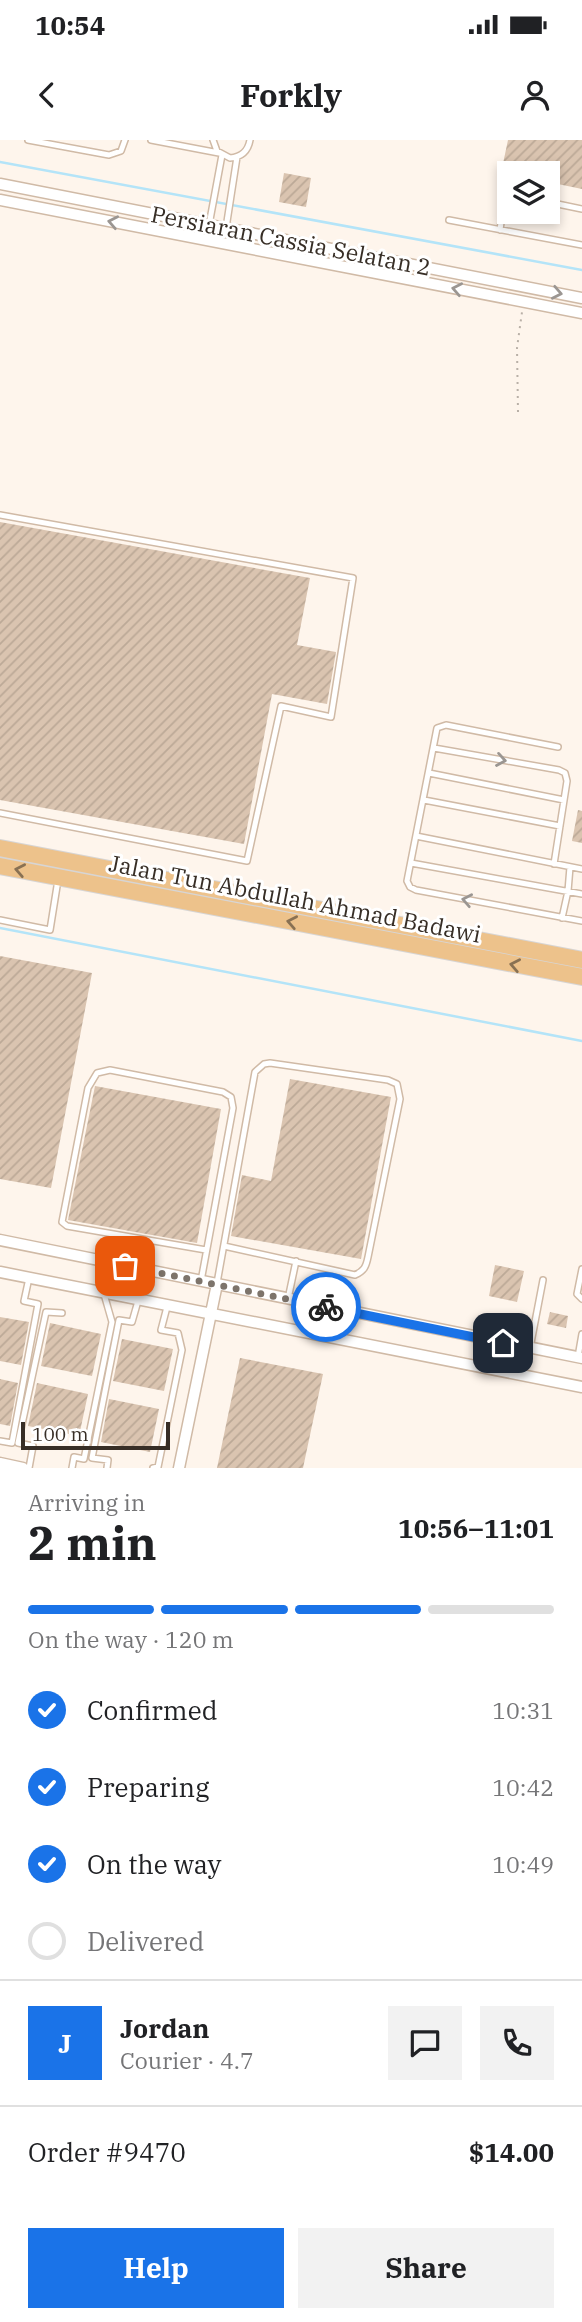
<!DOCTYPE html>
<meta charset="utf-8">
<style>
:root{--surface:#fff;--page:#f2f2f2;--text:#202124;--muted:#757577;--line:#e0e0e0;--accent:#1a73e8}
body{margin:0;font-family:"IBM Plex Serif",serif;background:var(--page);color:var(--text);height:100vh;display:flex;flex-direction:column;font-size:26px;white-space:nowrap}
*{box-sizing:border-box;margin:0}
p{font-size:23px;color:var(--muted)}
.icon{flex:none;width:38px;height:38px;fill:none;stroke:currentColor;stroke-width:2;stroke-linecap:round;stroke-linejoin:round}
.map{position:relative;height:1328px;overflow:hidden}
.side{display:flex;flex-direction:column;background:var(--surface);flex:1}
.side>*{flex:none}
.buttons{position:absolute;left:497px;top:21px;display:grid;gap:14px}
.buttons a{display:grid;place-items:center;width:63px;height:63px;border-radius:0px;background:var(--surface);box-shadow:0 4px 10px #0003;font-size:35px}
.scale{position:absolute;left:21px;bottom:18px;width:149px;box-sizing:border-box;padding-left:7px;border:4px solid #372e26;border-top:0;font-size:19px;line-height:24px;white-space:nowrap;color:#372e26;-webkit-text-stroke:5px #fff;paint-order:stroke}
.pin{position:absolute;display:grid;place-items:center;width:60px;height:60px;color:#fff;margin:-30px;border-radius:14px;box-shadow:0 4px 10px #0006}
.courier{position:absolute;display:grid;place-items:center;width:70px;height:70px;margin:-35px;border:5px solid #1a73e8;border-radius:50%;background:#fff;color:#222;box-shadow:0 2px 9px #0007}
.summary em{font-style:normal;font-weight:800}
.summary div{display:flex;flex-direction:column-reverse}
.summary{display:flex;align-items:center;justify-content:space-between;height:119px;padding:0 28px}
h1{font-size:46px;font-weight:800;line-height:52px}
.bar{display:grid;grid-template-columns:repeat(4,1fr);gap:10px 7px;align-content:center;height:84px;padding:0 28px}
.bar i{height:9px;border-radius:5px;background:var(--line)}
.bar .selected{background:var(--accent)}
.bar p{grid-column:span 4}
.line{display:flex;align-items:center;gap:18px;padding:0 28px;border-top:2px solid var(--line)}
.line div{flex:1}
.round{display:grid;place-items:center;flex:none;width:74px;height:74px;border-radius:0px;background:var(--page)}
ol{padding:0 28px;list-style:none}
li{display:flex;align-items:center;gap:21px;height:77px}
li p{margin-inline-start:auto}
li .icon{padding:7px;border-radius:50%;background:var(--accent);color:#fff;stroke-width:4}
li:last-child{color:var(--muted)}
li i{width:38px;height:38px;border:4px solid var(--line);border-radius:50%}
.cta{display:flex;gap:14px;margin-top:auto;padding:14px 28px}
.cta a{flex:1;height:80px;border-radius:0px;background:var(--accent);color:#fff;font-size:28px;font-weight:800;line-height:80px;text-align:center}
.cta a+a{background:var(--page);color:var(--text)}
.status{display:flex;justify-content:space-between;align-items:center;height:49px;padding:0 35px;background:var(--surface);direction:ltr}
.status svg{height:19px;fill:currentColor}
header{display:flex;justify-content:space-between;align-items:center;height:91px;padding:0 28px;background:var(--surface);font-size:32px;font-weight:800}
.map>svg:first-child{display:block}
</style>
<div class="status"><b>10:54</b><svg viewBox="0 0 49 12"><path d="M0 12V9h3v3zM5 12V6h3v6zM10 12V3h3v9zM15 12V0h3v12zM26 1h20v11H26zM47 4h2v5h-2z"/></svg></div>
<header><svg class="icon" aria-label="back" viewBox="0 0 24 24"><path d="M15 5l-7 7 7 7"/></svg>Forkly<svg class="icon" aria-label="person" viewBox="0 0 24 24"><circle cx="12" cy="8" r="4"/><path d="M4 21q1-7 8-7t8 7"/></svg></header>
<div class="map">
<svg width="582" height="1328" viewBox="0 0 582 1328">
<defs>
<pattern id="building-hatch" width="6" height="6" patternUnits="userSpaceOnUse" patternTransform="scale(1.75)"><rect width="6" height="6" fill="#dac4b0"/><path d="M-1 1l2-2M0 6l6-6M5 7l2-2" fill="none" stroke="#bca997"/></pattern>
</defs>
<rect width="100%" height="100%" fill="#fef5ec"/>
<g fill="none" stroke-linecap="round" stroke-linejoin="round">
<path stroke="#b4e4f8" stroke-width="2.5" d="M 0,22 L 582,130
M 0,788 L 582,901"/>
</g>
<path fill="url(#building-hatch)" d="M 508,0 L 582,0 L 582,49 L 548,42 L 548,33 L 501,33 Z
M 284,33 L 311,38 L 306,67 L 279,62 Z
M 0,382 L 310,438 L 297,505 L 336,512 L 327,564 L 272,554 L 244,704 L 0,660 Z
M 578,670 L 582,671 L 582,703 L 572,701 Z
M 0,816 L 92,833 L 51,1048 L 0,1039 Z
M 290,939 L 391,957 L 361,1119 L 231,1096 L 242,1035 L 271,1041 Z
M 95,946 L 221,969 L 197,1103 L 68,1080 Z
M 495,1125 L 524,1131 L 517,1162 L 489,1156 Z
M 550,1172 L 568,1176 L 566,1188 L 547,1184 Z
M 0,1177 L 29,1182 L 21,1225 L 0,1221 Z
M 50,1183 L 101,1194 L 92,1236 L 41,1226 Z
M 122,1199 L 173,1209 L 164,1251 L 113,1241 Z
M 240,1218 L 323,1234 L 303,1328 L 217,1328 Z
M 0,1239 L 18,1243 L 10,1286 L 0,1284 Z
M 37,1243 L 88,1254 L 79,1296 L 28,1286 Z
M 109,1259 L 159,1269 L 150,1312 L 101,1302 Z"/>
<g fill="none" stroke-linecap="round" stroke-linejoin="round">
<g stroke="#d0baa6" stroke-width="8">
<path id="lane" d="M 28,0 L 109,15 L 121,11 L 125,0
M 151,0 L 219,13
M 213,0 L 217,11 L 230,18 C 242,17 248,11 250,0
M 548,62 L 582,69
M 449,80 L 582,105
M 209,85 L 222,15
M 226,88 L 237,17
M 500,90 L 504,60 L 509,56
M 0,375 L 353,438 L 331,577 L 281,566 L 247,721 L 0,673
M 558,607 L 446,585 L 437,588 L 407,741 L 410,747 L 416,750 L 582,781
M 434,608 L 559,630 L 565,633 L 567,641 L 554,724
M 429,633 L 564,660
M 424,660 L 560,686
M 416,696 L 582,729
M 411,723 L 582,754
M 562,778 L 568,751 L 570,727
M 0,780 L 50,790 L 58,740
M 582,1129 L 577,1154 L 582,1159
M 201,1141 L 233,968 L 231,957 L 223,952 L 110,930 L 97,933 L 88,948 L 62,1082 L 67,1086 L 206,1110
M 217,1143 L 255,932 L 264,924 L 270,923 L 388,940 L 397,944 L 400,959 L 368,1117 C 366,1127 364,1131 355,1135 L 224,1106
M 288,1159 L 296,1121
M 530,1208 L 543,1140
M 578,1217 L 582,1194
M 0,1301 L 12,1303 L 38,1164 L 24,1161 L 29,1138
M 29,1328 L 33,1306 L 18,1303 L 46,1172 L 62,1173
M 72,1328 L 74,1317 L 84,1319 L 112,1182 L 104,1154
M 107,1328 L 108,1320 L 92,1318 L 119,1180 L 132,1182 L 138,1161
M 153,1328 L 158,1327 L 182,1210 L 178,1193 L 161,1190 L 167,1167"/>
</g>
<g stroke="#d0baa6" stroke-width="13">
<path id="street" d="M 0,44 L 582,158
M 0,60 L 582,173
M 0,1100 L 582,1218
M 0,1132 L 582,1247
M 0,1323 L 23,1328
M 179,1328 L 217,1144"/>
</g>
<g stroke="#d7d5d4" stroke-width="18">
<path id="primary" d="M 0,708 L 582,820
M 0,726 L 582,837"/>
</g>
<path stroke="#b9b0a7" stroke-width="2" stroke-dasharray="2 5" stroke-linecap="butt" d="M 518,272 L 517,208 L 522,172"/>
<use href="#lane" stroke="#fff" stroke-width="5"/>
<use href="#street" stroke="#fff" stroke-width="10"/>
<use href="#primary" stroke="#edc28b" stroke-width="16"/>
</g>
<defs><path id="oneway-chevron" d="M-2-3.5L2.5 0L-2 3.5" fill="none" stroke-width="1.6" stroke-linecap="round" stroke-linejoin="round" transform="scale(1.75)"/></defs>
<g stroke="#9b9692">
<use href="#oneway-chevron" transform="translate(113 82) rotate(-169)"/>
<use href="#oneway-chevron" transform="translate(457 149) rotate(-169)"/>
<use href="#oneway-chevron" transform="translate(557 153) rotate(11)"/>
<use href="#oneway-chevron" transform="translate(501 620) rotate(10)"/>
<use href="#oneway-chevron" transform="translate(467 760) rotate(-169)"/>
</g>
<g stroke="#897153">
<use href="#oneway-chevron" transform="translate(20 730) rotate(-169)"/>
<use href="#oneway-chevron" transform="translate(292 782) rotate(-169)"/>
<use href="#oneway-chevron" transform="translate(515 825) rotate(-169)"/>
</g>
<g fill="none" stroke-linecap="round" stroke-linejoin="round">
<path stroke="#7d746b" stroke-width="7" stroke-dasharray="0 12.6" d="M 125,1126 L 326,1167"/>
<path stroke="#1a73e8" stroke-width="9" d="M 326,1167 L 503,1203"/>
</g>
<g text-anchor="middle" stroke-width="6" stroke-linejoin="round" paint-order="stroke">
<g font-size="23" fill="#372e26" stroke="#fff">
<text transform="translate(291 101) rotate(11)" y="8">Persiaran Cassia Selatan 2</text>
<text transform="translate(295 759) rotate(11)" y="8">Jalan Tun Abdullah Ahmad Badawi</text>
</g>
</g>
</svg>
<div class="buttons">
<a><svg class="icon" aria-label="layers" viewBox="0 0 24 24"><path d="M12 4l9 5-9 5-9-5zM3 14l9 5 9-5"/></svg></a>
</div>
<div class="scale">100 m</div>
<div class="pin" style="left:125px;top:1126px;background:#ea580c"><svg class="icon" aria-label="bag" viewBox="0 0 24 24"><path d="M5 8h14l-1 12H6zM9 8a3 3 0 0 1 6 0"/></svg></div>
<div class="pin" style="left:503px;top:1203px;background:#1f2937"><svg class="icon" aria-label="home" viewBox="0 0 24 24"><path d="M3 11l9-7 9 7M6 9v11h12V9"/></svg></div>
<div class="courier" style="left:326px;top:1167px"><svg class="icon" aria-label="bike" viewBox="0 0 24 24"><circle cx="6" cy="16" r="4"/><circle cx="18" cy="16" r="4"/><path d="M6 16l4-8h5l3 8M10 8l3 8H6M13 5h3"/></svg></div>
</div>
<section class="side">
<div class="summary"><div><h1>2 min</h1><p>Arriving in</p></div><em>10:56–11:01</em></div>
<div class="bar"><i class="selected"></i><i class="selected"></i><i class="selected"></i><i></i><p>On the way · 120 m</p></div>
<ol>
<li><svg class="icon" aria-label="check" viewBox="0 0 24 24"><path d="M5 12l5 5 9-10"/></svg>Confirmed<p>10:31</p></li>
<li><svg class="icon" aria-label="check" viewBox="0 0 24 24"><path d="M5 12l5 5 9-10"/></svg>Preparing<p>10:42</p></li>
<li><svg class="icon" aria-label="check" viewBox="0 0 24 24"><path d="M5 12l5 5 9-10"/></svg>On the way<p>10:49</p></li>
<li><i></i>Delivered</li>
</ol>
<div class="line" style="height:126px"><b class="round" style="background:var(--accent);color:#fff">J</b><div><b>Jordan</b><p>Courier · 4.7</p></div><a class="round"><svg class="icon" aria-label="chat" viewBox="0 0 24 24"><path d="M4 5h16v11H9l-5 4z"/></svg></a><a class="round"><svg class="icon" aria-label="phone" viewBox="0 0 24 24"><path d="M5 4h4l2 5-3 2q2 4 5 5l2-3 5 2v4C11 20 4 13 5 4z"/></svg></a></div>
<div class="line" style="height:91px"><div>Order #9470</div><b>$14.00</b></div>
<div class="cta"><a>Help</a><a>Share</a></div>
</section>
